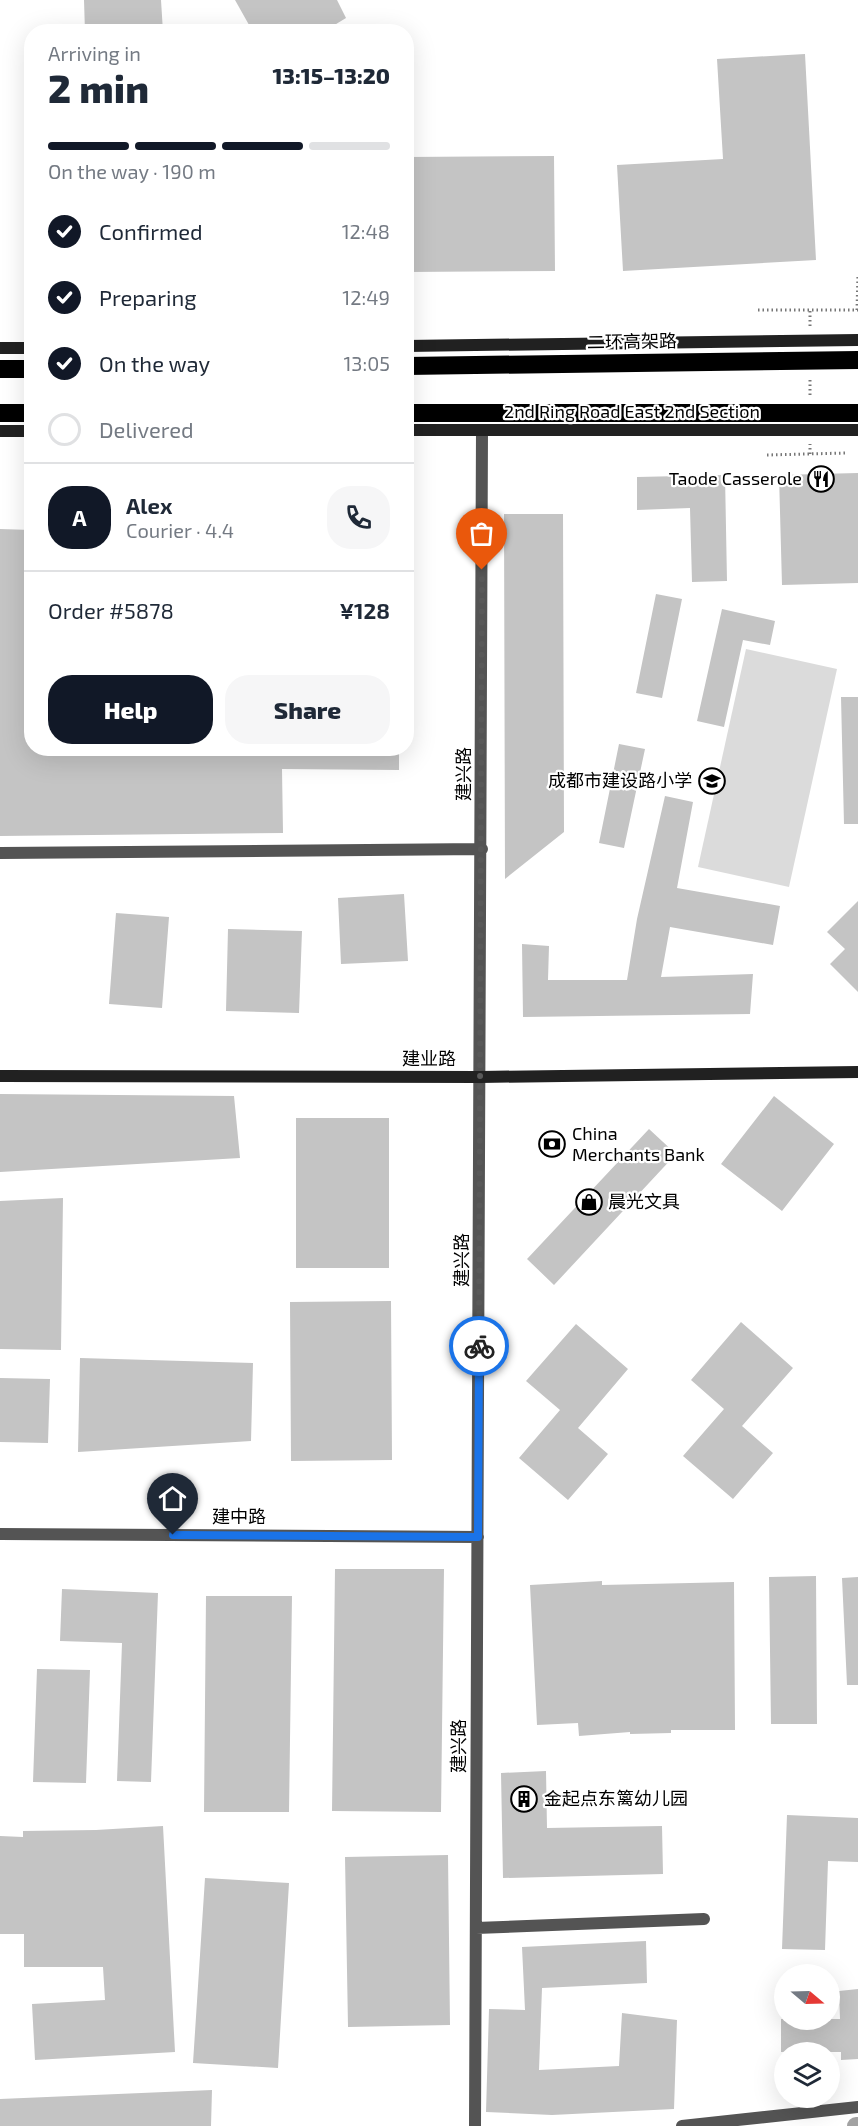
<!DOCTYPE html>
<meta charset="utf-8">
<style>
:root{--surface:#fff;--page:#f6f6f7;--text:#1f2937;--muted:#747a83;--line:#e0e1e3;--accent:#111827}
body{margin:0;font-family:"Exo 2","Noto Sans SC",sans-serif;background:var(--page);color:var(--text);height:100vh;display:flex;flex-direction:column;font-size:22px;white-space:nowrap}
*{box-sizing:border-box;margin:0}
p{font-size:20px;color:var(--muted)}
.icon{flex:none;width:33px;height:33px;fill:none;stroke:currentColor;stroke-width:2;stroke-linecap:round;stroke-linejoin:round}
.map{position:relative;flex:1;overflow:hidden}
.panel{position:absolute;left:24px;top:24px;width:390px;height:732px;display:flex;flex-direction:column;background:var(--surface);border-radius:24px;box-shadow:0 6px 24px #0002}
.panel>*{flex:none}
.needle{width:39px;rotate:109deg}
.tools{position:absolute;left:774px;top:1964px;display:grid;gap:12px}
.tools a{display:grid;place-items:center;width:66px;height:66px;border-radius:50%;background:var(--surface);box-shadow:0 6px 24px #0002;font-size:30px}
.pin{position:absolute;display:grid;place-items:center;width:51px;height:51px;color:#fff;margin:-62px -26px;border-radius:50% 50% 50% 0;rotate:-45deg;box-shadow:0 0 6px #0007}
.pin .icon{rotate:45deg}
.courier{position:absolute;display:grid;place-items:center;width:60px;height:60px;margin:-30px;border:4px solid #1a73e8;border-radius:50%;background:#fff;color:#222;box-shadow:0 2px 8px #0007}
.summary em{font-style:normal;font-weight:800}
.summary div{display:flex;flex-direction:column-reverse}
.summary{display:flex;align-items:center;justify-content:space-between;height:102px;padding:0 24px}
h1{font-size:39px;font-weight:800;line-height:45px}
.bar{display:grid;grid-template-columns:repeat(4,1fr);gap:9px 6px;align-content:center;height:72px;padding:0 24px}
.bar i{height:8px;border-radius:4px;background:var(--line)}
.bar .selected{background:var(--accent)}
.bar p{grid-column:span 4}
.line{display:flex;align-items:center;gap:15px;padding:0 24px;border-top:2px solid var(--line)}
.line div{flex:1}
.round{display:grid;place-items:center;flex:none;width:63px;height:63px;border-radius:24px;background:var(--page)}
ol{padding:0 24px;list-style:none}
li{display:flex;align-items:center;gap:18px;height:66px}
li p{margin-inline-start:auto}
li .icon{padding:6px;border-radius:50%;background:var(--accent);color:#fff;stroke-width:4}
li:last-child{color:var(--muted)}
li i{width:33px;height:33px;border:3px solid var(--line);border-radius:50%}
.action{display:flex;gap:12px;margin-top:auto;padding:12px 24px}
.action a{flex:1;height:69px;border-radius:24px;background:var(--accent);color:#fff;font-size:24px;font-weight:800;line-height:69px;text-align:center}
.action a+a{background:var(--page);color:var(--text)}
.map>svg:first-child{display:block}
</style>
<div class="map">
<svg width="858" height="2126" viewBox="0 0 858 2126">
<rect width="100%" height="100%" fill="#fff"/>
<path fill="#dbdbdb" d="M 746,649 L 837,669 L 789,887 L 698,867 Z"/>
<g fill="none" stroke-linecap="round" stroke-linejoin="round">
<path stroke="#a2a2a2" stroke-width="18" d="M 856,2126 L 858,2126"/>
</g>
<path fill="#c4c4c4" d="M 84,0 L 161,0 L 163,32 L 85,32 Z
M 235,0 L 337,0 L 346,18 L 323,32 L 253,32 Z
M 805,54 L 816,260 L 623,271 L 617,165 L 723,159 L 717,59 Z
M 554,156 L 555,271 L 406,272 L 406,157 Z
M 858,473 L 858,583 L 782,585 L 779,475 Z
M 725,475 L 727,581 L 692,582 L 690,508 L 637,510 L 637,477 Z
M 504,514 L 563,514 L 564,832 L 505,879 Z
M 0,529 L 32,530 L 32,748 L 399,748 L 399,770 L 282,769 L 283,833 L 0,836 Z
M 656,594 L 682,599 L 662,698 L 636,693 Z
M 722,609 L 775,621 L 770,645 L 743,640 L 724,727 L 697,721 Z
M 841,697 L 858,697 L 858,824 L 844,824 Z
M 619,744 L 645,749 L 624,848 L 599,843 Z
M 665,796 L 693,802 L 677,888 L 780,906 L 773,945 L 670,927 L 661,977 L 753,974 L 750,1014 L 523,1017 L 522,944 L 549,946 L 548,980 L 627,980 L 637,919 Z
M 404,894 L 408,961 L 341,964 L 338,898 Z
M 858,901 L 858,992 L 830,964 L 845,949 L 827,932 Z
M 116,913 L 169,917 L 162,1008 L 109,1004 Z
M 228,929 L 302,931 L 299,1013 L 226,1011 Z
M 0,1094 L 234,1096 L 240,1158 L 0,1172 Z
M 774,1096 L 834,1144 L 782,1211 L 721,1164 Z
M 296,1118 L 389,1118 L 389,1268 L 296,1268 Z
M 649,1129 L 676,1154 L 554,1285 L 527,1259 Z
M 63,1198 L 61,1350 L 0,1349 L 0,1201 Z
M 391,1301 L 392,1460 L 291,1461 L 290,1302 Z
M 741,1322 L 793,1368 L 742,1426 L 773,1453 L 733,1499 L 683,1456 L 724,1409 L 691,1380 Z
M 576,1324 L 628,1369 L 578,1428 L 608,1454 L 568,1500 L 519,1458 L 560,1410 L 526,1381 Z
M 80,1358 L 253,1363 L 251,1441 L 78,1452 Z
M 0,1378 L 50,1379 L 48,1443 L 0,1442 Z
M 335,1569 L 444,1569 L 441,1812 L 332,1811 Z
M 816,1576 L 817,1724 L 771,1724 L 769,1577 Z
M 858,1577 L 858,1685 L 847,1685 L 842,1578 Z
M 602,1581 L 602,1585 L 734,1582 L 735,1730 L 671,1730 L 671,1733 L 630,1734 L 630,1732 L 579,1736 L 578,1723 L 537,1725 L 530,1585 Z
M 62,1589 L 158,1593 L 151,1782 L 117,1781 L 122,1643 L 60,1641 Z
M 206,1596 L 292,1596 L 289,1812 L 204,1812 Z
M 37,1669 L 90,1670 L 86,1783 L 33,1782 Z
M 546,1771 L 547,1828 L 662,1826 L 663,1874 L 503,1878 L 501,1773 Z
M 787,1815 L 858,1818 L 858,1862 L 828,1861 L 825,1950 L 782,1949 Z
M 163,1826 L 175,2052 L 35,2060 L 32,2004 L 105,2000 L 103,1967 L 24,1967 L 24,1934 L 0,1934 L 0,1836 L 23,1837 L 23,1831 L 96,1830 Z
M 448,1855 L 450,2025 L 348,2027 L 345,1857 Z
M 205,1878 L 289,1883 L 278,2068 L 193,2063 Z
M 646,1941 L 647,1983 L 542,1988 L 539,2070 L 619,2066 L 622,2013 L 677,2020 L 674,2109 L 552,2115 L 486,2112 L 489,2009 L 525,2010 L 522,1947 Z
M 858,1989 L 858,2059 L 841,2060 L 841,2052 L 781,2052 L 781,2019 L 840,2019 L 839,1991 Z
M 212,2090 L 211,2126 L 0,2126 L 0,2099 Z"/>
<g fill="none" stroke-linecap="round" stroke-linejoin="round">
<path stroke="#767676" stroke-width="3" stroke-dasharray="1.5 3" stroke-linecap="butt" d="M 758,310 L 810,310
M 857,310 L 858,274
M 810,326 L 810,310 L 858,310
M 810,395 L 810,378
M 810,454 L 810,444
M 767,455 L 846,453"/>
<path stroke="#545454" stroke-width="12" d="M 0,853 L 482,849
M 0,1534 L 478,1537
M 476,1928 L 704,1919
M 475,2126 L 482,430
M 682,2126 L 858,2107"/>
<path stroke="#212121" stroke-width="12" d="M 406,346 L 858,340
M 0,348 L 32,348
M 406,430 L 858,430
M 0,431 L 32,431
M 0,1076 L 480,1077 L 858,1072"/>
<path stroke="#000" stroke-width="18" d="M 406,366 L 858,360
M 0,369 L 32,369
M 0,413 L 32,413
M 406,413 L 858,413"/>
</g>
<g fill="none" stroke-linecap="round" stroke-linejoin="round">
<path stroke="#595959" stroke-width="6" stroke-dasharray="0 10.8" d="M 479,1346 L 482,570"/>
<path stroke="#1a73e8" stroke-width="8" d="M 173,1535 L 478,1537 L 479,1346"/>
</g>
<defs>
<g id="restaurant-ring" transform="scale(1.35)"><circle r="9.5" fill="#fff" stroke="#000" stroke-width="1.5"/><path d="M-5-6h1v4h1v-4h1v4h1v-4h1v5L-1.5 .5V6h-2V.5L-5-1ZM5-6V6H3V1.5H1.5Q1.5-4 5-6Z" fill="#000"/></g>
<g id="school-ring" transform="scale(1.35)"><circle r="9.5" fill="#fff" stroke="#000" stroke-width="1.5"/><path d="M0-5L7-2L0 1L-7-2ZM-4 1L0 2.5L4 1V4Q0 6-4 4Z" fill="#000"/></g>
<g id="bank-ring" transform="scale(1.35)"><circle r="9.5" fill="#fff" stroke="#000" stroke-width="1.5"/><path d="M-6-4H6V4H-6ZM0-2.3a2.3 2.3 0 1 0 0 4.6a2.3 2.3 0 1 0 0-4.6Z" fill="#000"/></g>
<g id="shop-ring" transform="scale(1.35)"><circle r="9.5" fill="#fff" stroke="#000" stroke-width="1.5"/><path d="M-5-2.5h2.3a2.7 3.5 0 0 1 5.4 0H5L5.5 6h-11ZM-1.5-2.5h3a1.5 2.3 0 0 0-3 0Z" fill="#000"/></g>
<g id="building-ring" transform="scale(1.35)"><circle r="9.5" fill="#fff" stroke="#000" stroke-width="1.5"/><path d="M-4-6H4V6H1V3H-1V6H-4ZM-2.5-4.3h1.7v1.8h-1.7ZM.8-4.3h1.7v1.8H.8ZM-2.5-1h1.7V.8h-1.7ZM.8-1h1.7V.8H.8Z" fill="#000"/></g>
</defs>
<g fill-rule="evenodd">
<use href="#restaurant-ring" x="821" y="479"/>
<use href="#school-ring" x="712" y="781"/>
<use href="#bank-ring" x="552" y="1144"/>
<use href="#shop-ring" x="589" y="1202"/>
<use href="#building-ring" x="524" y="1799"/>
</g>
<g text-anchor="middle" stroke-width="4.5" stroke-linejoin="round" paint-order="stroke">
<g font-size="18" fill="#000" stroke="#fff">
<text transform="translate(632 342) rotate(-1)" y="6">二环高架路</text>
<text x="632" y="418">2nd Ring Road East 2nd Section</text>
<text transform="translate(464 774) rotate(-90)" y="6">建兴路</text>
<text x="429" y="1065">建业路</text>
<text transform="translate(462 1260) rotate(-90)" y="6">建兴路</text>
<text x="239" y="1523">建中路</text>
<text transform="translate(459 1746) rotate(-90)" y="6">建兴路</text>
</g>
<g font-size="18" fill="#000" stroke="#fff" text-anchor="start">
<text x="802" y="485" text-anchor="end">Taode Casserole</text>
<text x="692" y="787" text-anchor="end">成都市建设路小学</text>
<text x="572" y="1140">China<tspan x="572" dy="21">Merchants Bank</tspan></text>
<text x="608" y="1208">晨光文具</text>
<text x="544" y="1805">金起点东篱幼儿园</text>
</g>
</g>
</svg>
<div class="tools">
<a><svg class="needle" viewBox="-14 -14 28 28"><path d="M0-13l5 13h-10z" fill="#e53935"/><path d="M0 13l5-13h-10z" fill="#747a83"/></svg></a>
<a><svg class="icon" aria-label="layers" viewBox="0 0 24 24"><path d="M12 4l9 5-9 5-9-5zM3 14l9 5 9-5"/></svg></a>
</div>
<div class="pin" style="left:482px;top:570px;background:#ea580c"><svg class="icon" aria-label="bag" viewBox="0 0 24 24"><path d="M5 8h14l-1 12H6zM9 8a3 3 0 0 1 6 0"/></svg></div>
<div class="pin" style="left:173px;top:1535px;background:#1f2937"><svg class="icon" aria-label="home" viewBox="0 0 24 24"><path d="M3 11l9-7 9 7M6 9v11h12V9"/></svg></div>
<div class="courier" style="left:479px;top:1346px"><svg class="icon" aria-label="bike" viewBox="0 0 24 24"><circle cx="6" cy="16" r="4"/><circle cx="18" cy="16" r="4"/><path d="M6 16l4-8h5l3 8M10 8l3 8H6M13 5h3"/></svg></div>
<section class="panel">
<div class="summary"><div><h1>2 min</h1><p>Arriving in</p></div><em>13:15–13:20</em></div>
<div class="bar"><i class="selected"></i><i class="selected"></i><i class="selected"></i><i></i><p>On the way · 190 m</p></div>
<ol>
<li><svg class="icon" aria-label="check" viewBox="0 0 24 24"><path d="M5 12l5 5 9-10"/></svg>Confirmed<p>12:48</p></li>
<li><svg class="icon" aria-label="check" viewBox="0 0 24 24"><path d="M5 12l5 5 9-10"/></svg>Preparing<p>12:49</p></li>
<li><svg class="icon" aria-label="check" viewBox="0 0 24 24"><path d="M5 12l5 5 9-10"/></svg>On the way<p>13:05</p></li>
<li><i></i>Delivered</li>
</ol>
<div class="line" style="height:108px"><b class="round" style="background:var(--accent);color:#fff">A</b><div><b>Alex</b><p>Courier · 4.4</p></div><a class="round"><svg class="icon" aria-label="phone" viewBox="0 0 24 24"><path d="M5 4h4l2 5-3 2q2 4 5 5l2-3 5 2v4C11 20 4 13 5 4z"/></svg></a></div>
<div class="line" style="height:78px"><div>Order #5878</div><b>¥128</b></div>
<div class="action"><a>Help</a><a>Share</a></div>
</section>
</div>
